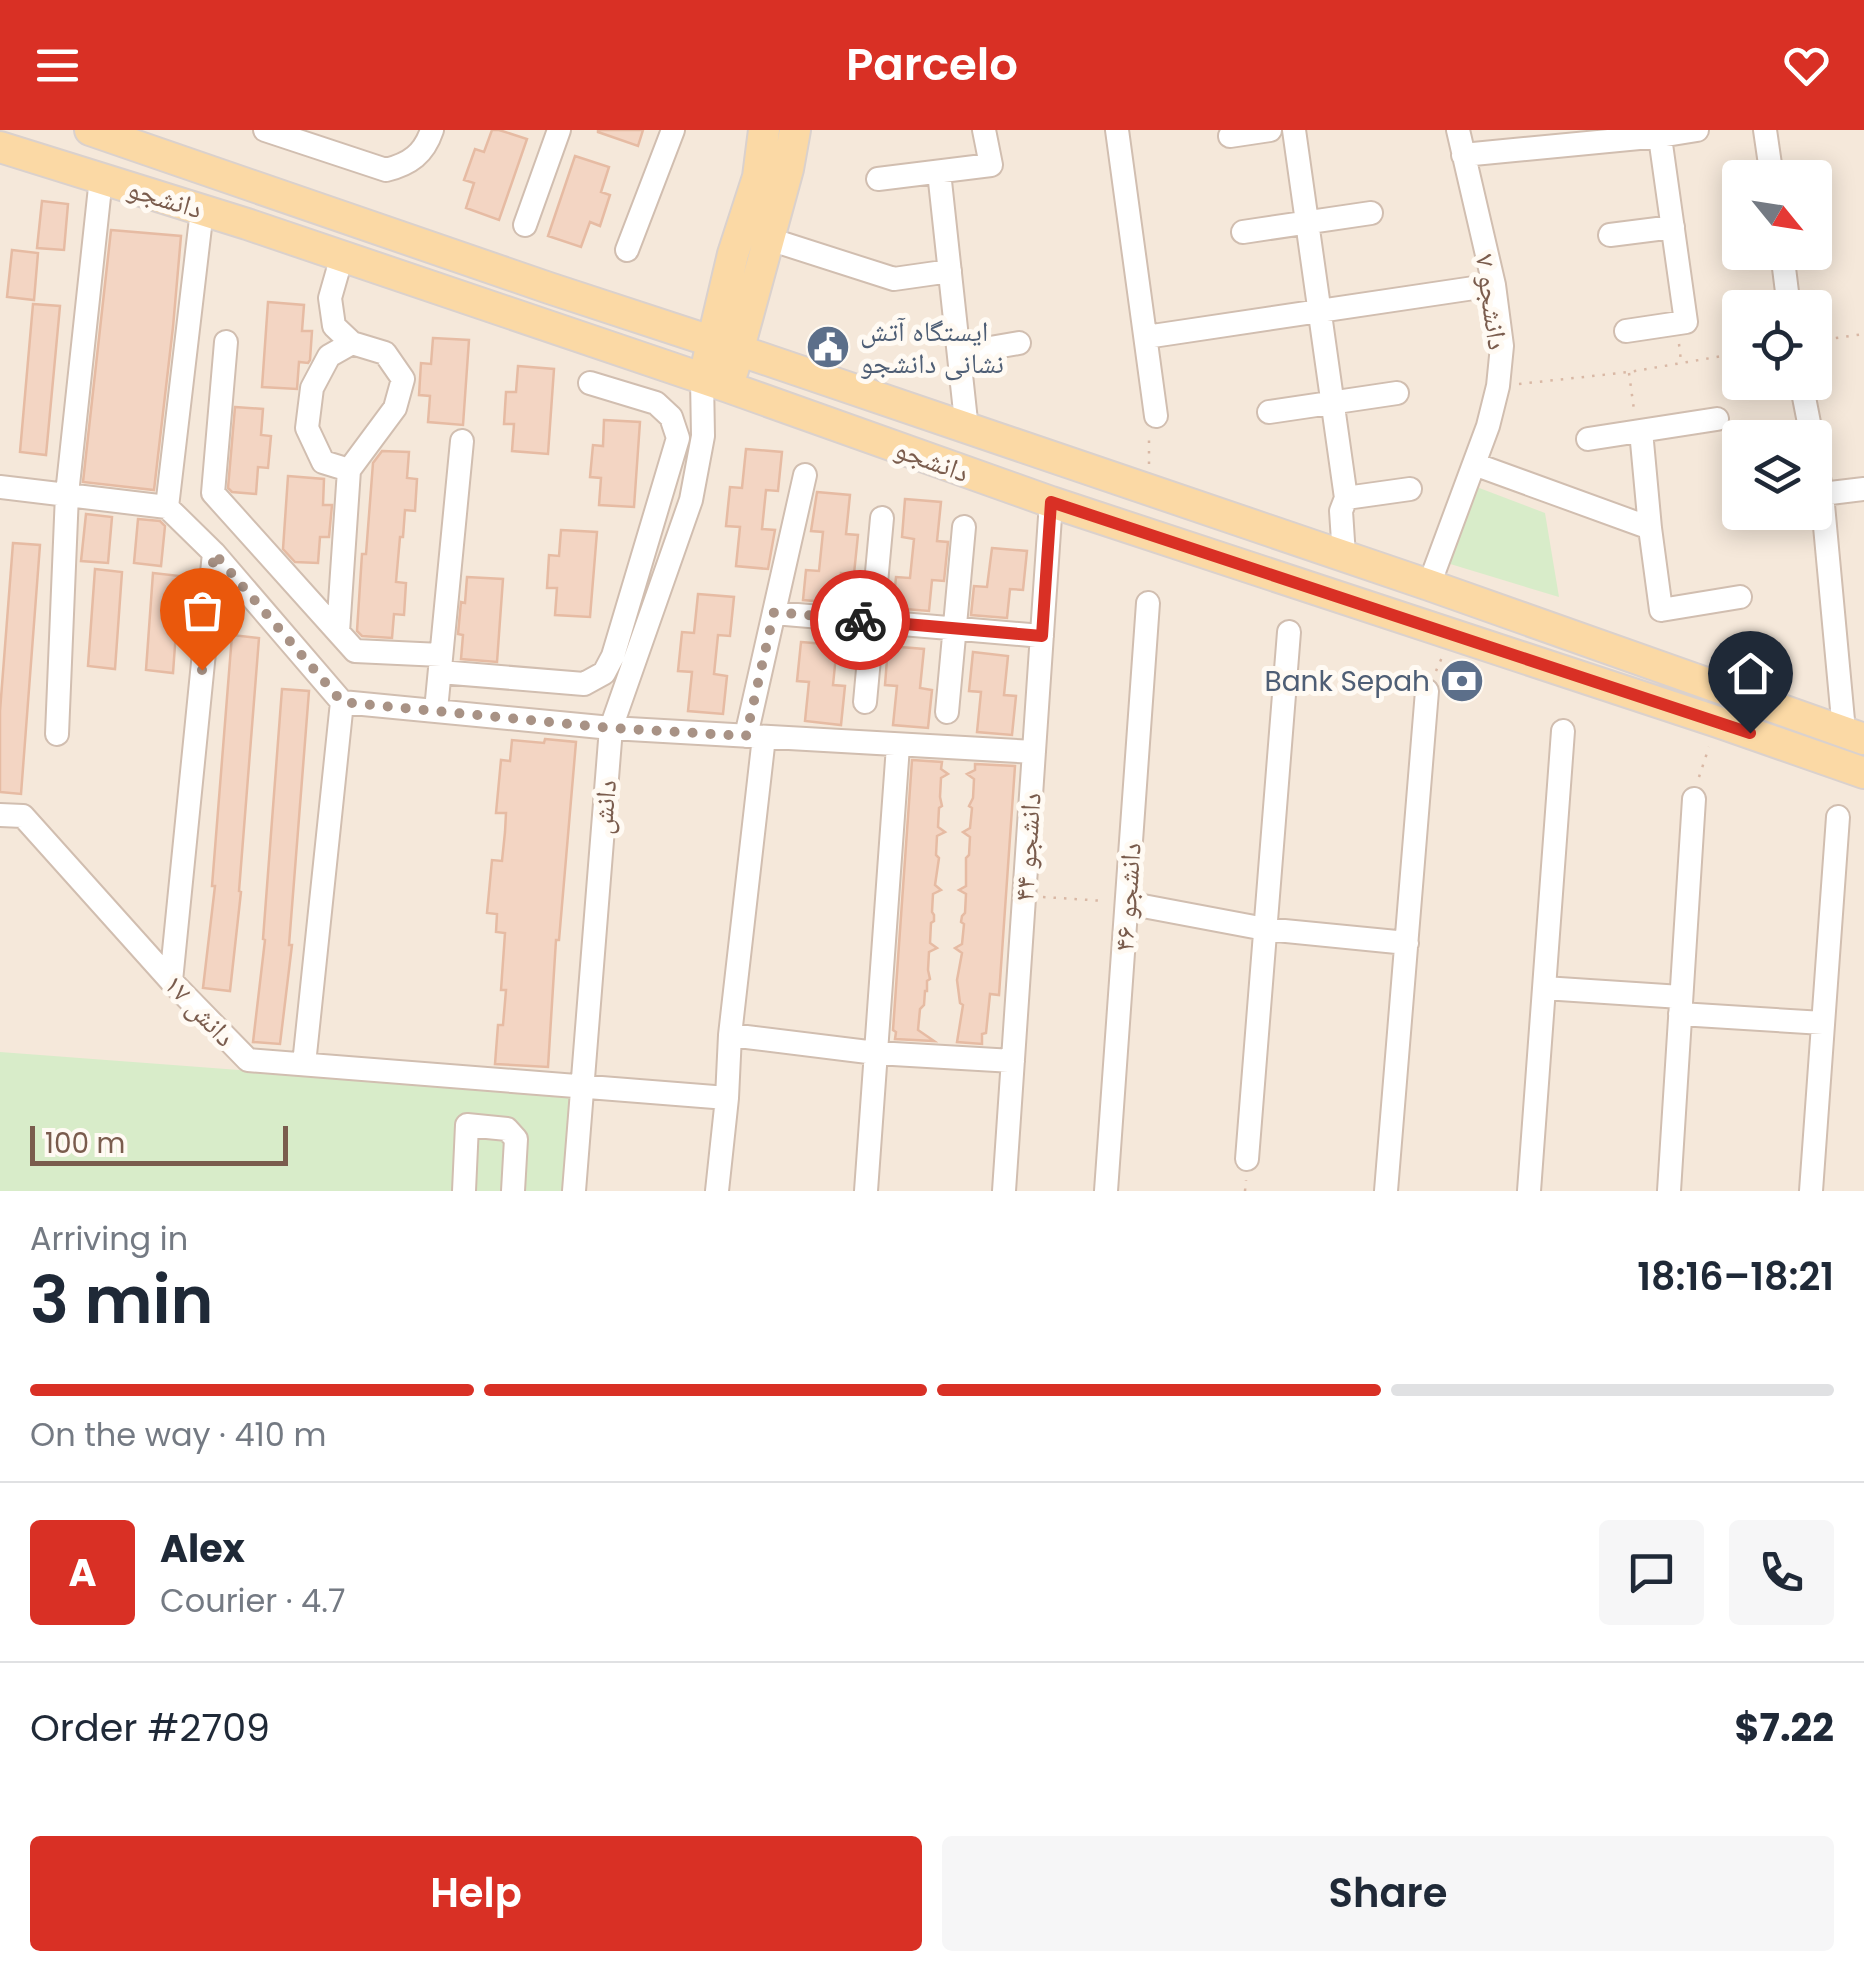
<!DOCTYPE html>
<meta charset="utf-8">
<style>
:root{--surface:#fff;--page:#f6f6f7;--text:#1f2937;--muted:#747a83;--line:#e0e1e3;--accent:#d93025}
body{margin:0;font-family:Poppins,"Noto Naskh Arabic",sans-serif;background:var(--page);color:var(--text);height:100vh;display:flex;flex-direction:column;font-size:38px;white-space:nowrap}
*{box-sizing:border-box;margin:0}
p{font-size:32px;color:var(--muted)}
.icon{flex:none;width:55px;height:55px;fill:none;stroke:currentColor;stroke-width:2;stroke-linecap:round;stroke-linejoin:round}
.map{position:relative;height:1061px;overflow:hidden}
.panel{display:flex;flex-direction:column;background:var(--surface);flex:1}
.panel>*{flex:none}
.needle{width:65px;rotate:120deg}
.buttons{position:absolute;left:1722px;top:30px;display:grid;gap:20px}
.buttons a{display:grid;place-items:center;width:110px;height:110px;border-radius:10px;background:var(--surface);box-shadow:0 5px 25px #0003;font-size:50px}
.scale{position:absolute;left:30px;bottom:25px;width:258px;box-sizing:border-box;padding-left:10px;border:5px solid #7a5c4d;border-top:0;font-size:28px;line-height:35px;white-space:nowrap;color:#7a5c4d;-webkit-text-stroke:8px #fffaf3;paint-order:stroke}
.pin{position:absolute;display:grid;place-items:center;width:85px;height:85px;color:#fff;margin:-102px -42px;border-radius:50% 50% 50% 0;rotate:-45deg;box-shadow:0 0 10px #0007}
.pin .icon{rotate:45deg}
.courier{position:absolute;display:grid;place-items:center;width:100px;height:100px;margin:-50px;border:8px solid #d93025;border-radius:50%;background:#fff;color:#222;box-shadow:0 2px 12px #0007}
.headline em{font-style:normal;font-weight:600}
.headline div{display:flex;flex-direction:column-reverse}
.headline{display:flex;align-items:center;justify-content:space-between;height:170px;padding:0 30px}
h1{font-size:65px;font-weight:600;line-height:75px}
.bar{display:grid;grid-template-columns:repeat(4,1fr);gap:15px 10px;align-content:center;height:120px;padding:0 30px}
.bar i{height:12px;border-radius:8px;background:var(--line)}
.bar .current{background:var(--accent)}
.bar p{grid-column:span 4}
.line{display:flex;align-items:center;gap:25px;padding:0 30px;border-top:2px solid var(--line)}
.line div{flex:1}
.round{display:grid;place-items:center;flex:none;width:105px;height:105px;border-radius:10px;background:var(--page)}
.primary-button{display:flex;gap:20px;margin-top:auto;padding:20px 30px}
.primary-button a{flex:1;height:115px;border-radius:10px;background:var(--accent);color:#fff;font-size:40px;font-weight:600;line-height:115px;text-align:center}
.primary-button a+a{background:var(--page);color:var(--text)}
header{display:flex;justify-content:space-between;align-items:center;height:130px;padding:0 30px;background:var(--accent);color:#fff;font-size:45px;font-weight:600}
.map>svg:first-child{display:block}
</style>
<header><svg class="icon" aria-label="menu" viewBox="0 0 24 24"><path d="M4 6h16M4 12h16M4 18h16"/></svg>Parcelo<svg class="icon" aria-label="heart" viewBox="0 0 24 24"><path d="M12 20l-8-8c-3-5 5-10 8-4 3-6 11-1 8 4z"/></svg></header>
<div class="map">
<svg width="1864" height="1061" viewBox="0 0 1864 1061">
<rect width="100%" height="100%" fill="#fdf6ec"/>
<path fill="#f5e8da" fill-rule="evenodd" d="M 0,0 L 1864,0 L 1864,1061 L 0,1061 ZM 1740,48 L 1815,48 L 1815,122 L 1740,122 ZM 1740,178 L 1815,178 L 1815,252 L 1740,252 ZM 1740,308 L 1815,308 L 1815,382 L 1740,382 Z"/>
<path fill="#d8ecc9" d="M 1474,356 L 1545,383 L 1559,467 L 1447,433 Z
M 0,922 L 572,965 L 564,1061 L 0,1061 Z"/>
<path fill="#f3d5c3" stroke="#e6bba3" stroke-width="2.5" d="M 492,0 L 499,0 L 527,9 L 499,90 L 466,78 L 474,53 L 464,50 L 475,19 L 484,22 Z
M 598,0 L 643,0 L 638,16 L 598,2 Z
M 575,26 L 609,37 L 601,62 L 610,65 L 600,96 L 590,92 L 581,117 L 548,106 Z
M 42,71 L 68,74 L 64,120 L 37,118 Z
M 111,100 L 181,106 L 173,197 L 154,360 L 83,352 Z
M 12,120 L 38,123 L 34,170 L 7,167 Z
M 268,172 L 304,175 L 302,201 L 312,201 L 310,230 L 308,233 L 299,232 L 297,259 L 262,257 Z
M 33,174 L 60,176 L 46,325 L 20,322 Z
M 433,208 L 469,210 L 463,295 L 428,292 L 430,266 L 419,265 L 421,233 L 431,234 Z
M 518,236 L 554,239 L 548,324 L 512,321 L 514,294 L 504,294 L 506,262 L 516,262 Z
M 235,277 L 263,279 L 261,305 L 271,306 L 268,338 L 258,337 L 256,364 L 232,362 L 228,358 Z
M 604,290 L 640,292 L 634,377 L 599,375 L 601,348 L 590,347 L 593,315 L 603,316 Z
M 746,319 L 782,322 L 778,361 L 766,360 L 762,399 L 775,400 L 768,439 L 736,436 L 740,397 L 726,396 L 730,357 L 742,358 Z
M 382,321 L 409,322 L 407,348 L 417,349 L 415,381 L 405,380 L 403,407 L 400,407 L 396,452 L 406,453 L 404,485 L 394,484 L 392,508 L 362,506 L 357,501 L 362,424 L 366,424 L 373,333 Z
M 288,346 L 324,349 L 323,375 L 332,375 L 329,407 L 320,407 L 318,433 L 295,432 L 283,419 Z
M 817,362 L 850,365 L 846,404 L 858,405 L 854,444 L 841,443 L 838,473 L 803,470 L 806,440 L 819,441 L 823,402 L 811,401 Z
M 905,369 L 941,372 L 937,411 L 948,412 L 944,451 L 932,450 L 929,481 L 893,478 L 896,447 L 910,448 L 914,409 L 902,407 Z
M 86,384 L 112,387 L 108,433 L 81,431 Z
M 138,389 L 160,391 L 165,396 L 161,436 L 134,433 Z
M 561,400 L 597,402 L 590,487 L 555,485 L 557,458 L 547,458 L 549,425 L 559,426 Z
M 13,413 L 40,415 L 21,664 L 0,662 L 0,581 Z
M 992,418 L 1027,421 L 1023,460 L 1010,459 L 1007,488 L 971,485 L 974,456 L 987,457 Z
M 95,439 L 122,442 L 115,539 L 88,536 Z
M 153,443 L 180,446 L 173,543 L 146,540 Z
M 467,447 L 503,449 L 497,532 L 461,529 L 463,505 L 458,504 L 461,472 L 465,473 Z
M 698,464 L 734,467 L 730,506 L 718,505 L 714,544 L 727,546 L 723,584 L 688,581 L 692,542 L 678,541 L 682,502 L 694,503 Z
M 232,505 L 259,508 L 239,761 L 241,762 L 230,861 L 203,858 L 215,756 L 212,756 Z
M 801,512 L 837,515 L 833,555 L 845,556 L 841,595 L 805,591 L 809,552 L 797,551 Z
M 888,516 L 924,519 L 920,558 L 932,560 L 928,598 L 893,595 L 897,556 L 885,555 Z
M 973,522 L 1008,526 L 1004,565 L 1016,566 L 1012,605 L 977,602 L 981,562 L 969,561 Z
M 282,559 L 309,561 L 289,815 L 292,815 L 280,914 L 253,912 L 265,810 L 263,809 Z
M 545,609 L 576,612 L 559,810 L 556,810 L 548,937 L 495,934 L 498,895 L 503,895 L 506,860 L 501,860 L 505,803 L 496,802 L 497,784 L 487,783 L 492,730 L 502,731 L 505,702 L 506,683 L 496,683 L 501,630 L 510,631 L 512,610 L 544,613 Z
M 912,630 L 942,632 L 941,639 L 948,644 L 941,648 L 940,667 L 942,676 L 939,678 L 938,697 L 945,702 L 937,706 L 936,725 L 939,728 L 935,755 L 941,760 L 933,764 L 932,782 L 934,785 L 934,791 L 931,793 L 930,813 L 937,818 L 929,822 L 928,840 L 930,849 L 927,851 L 927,861 L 925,861 L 924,875 L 920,879 L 918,900 L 934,911 L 895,909 L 896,902 L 893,900 Z
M 975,634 L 1015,636 L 999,865 L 990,864 L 986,903 L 982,904 L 982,914 L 957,912 L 963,875 L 960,873 L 957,850 L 962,823 L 955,818 L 962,814 L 964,794 L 961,792 L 962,786 L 965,783 L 966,764 L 959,760 L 966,756 L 966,728 L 969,725 L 970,707 L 963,702 L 970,698 L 972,678 L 969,676 L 973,668 L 974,649 L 967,644 L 975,640 Z"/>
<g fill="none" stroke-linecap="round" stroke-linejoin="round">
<g stroke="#d1beb0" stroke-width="26">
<path id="minor" d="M 265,0 L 386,40 C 410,34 424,24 432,0
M 1117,0 L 1156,286
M 1294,0 L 1346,368 L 1341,381 L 1344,426
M 1765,0 L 1772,48
M 1230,6 L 1270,0
M 1463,25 L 1660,6 L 1697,0
M 939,42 L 967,300
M 878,49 L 991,35 L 984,0
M 202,80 L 167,377 L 214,423 L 342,572 L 304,934
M 525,95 L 559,0
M 1243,102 L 1371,83
M 1610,105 L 1673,97
M 769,109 L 894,149 L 950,141
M 627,120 L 673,0
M 1782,122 L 1789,178
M 342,126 L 330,168 L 334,196 L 352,213
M 1626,201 L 1686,192 L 1659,0
M 1146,207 L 1494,155
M 226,212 L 213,363 L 355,521 L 441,525
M 961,223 L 1019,213
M 1801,252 L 1812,308
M 1269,282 L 1397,263
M 1641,301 L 1650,398 L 1661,480 L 1740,467
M 1588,309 L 1717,289
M 1815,326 L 1822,364 L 1844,601
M 1474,334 L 1650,398
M 0,357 L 167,377
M 1822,364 L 1864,359
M 1346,368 L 1410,359
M 1429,455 L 1488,296 L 1498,256 L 1502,216 L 1494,155 L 1458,0
M 774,483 L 1042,506
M 338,502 L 349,340 L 395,278 L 403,249 L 385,223 L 352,213 L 329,226 L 312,258 L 307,298 L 323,332 L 349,340
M 440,542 L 584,554 L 604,543 L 613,526 L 678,308 L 671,287 L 656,273 L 590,253
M 342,572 L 611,598 L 1034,622
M 865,572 L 882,388
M 436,580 L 462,311
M 947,582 L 964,397
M 57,604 L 67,364 L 101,48
M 746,606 L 805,345
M 0,685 L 23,686 L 171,851 L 248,930 L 727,968
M 1127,773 L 1265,799 L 1407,813
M 171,851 L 214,423
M 1544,858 L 1681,867
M 1680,884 L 1823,893
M 730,905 L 876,923 L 1013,931
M 1247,1029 L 1289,502
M 464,1061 L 467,995 L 507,999 L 516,1009 L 513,1061
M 574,1061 L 611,598 L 691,370 L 703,306 L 702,249
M 717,1061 L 727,968 L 730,905 L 764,607
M 866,1061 L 898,616
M 1004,1061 L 1051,372
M 1106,1061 L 1148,473
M 1386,1061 L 1427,561
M 1529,1061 L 1563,601
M 1669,1061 L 1694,669
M 1811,1061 L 1838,687"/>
</g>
<g stroke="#dad1cd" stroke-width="34">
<path id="major" d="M 90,0 L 549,158 L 738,220 L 1429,455 L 1864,609
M 0,17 L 247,94 L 728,257 L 1051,372 L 1718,592 L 1864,643
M 708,230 L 733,124 L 758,47 L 764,0
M 733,240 L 788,39 L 795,0"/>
</g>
<path stroke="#d9b8a5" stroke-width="2.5" stroke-dasharray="2.5 8" stroke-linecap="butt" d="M 1815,211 L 1864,204
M 1679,214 L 1681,231
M 1629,243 L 1634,280
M 1519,254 L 1629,242 L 1740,223
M 1149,334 L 1149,303
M 1436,541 L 1443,525
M 1699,647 L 1709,617
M 1043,767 L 1105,771
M 1245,1061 L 1246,1050"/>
<use href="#minor" stroke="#fff" stroke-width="22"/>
<use href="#major" stroke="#fbd9a5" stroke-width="30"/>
</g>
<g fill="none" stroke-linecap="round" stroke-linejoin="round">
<path stroke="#a89285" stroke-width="10" stroke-dasharray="0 18" d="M 202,540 L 214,423 L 342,572 L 611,598 L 746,606 L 774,482 L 860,490"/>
<path stroke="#d93025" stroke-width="12" d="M 860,490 L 1042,506 L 1051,372 L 1750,603"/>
</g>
<defs>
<g id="civic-disc" transform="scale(2.25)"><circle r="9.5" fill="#5c6f8a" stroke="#fffaf3"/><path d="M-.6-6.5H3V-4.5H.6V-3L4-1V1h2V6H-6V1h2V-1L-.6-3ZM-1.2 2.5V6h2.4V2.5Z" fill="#fff"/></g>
<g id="bank-disc" transform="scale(2.25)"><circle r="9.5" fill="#5c6f8a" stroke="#fffaf3"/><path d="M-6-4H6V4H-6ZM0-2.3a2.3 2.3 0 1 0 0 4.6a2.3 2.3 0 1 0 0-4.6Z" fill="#fff"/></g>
</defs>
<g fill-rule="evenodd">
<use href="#civic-disc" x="828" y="217"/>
<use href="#bank-disc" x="1462" y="551"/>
</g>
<g text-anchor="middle" stroke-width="10" stroke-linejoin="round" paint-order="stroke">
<g font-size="28" fill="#7a5c4d" stroke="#fffaf3">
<text transform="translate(165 68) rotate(17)" y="10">دانشجو</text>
<text transform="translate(1492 172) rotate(82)" y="10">دانشجو ۷</text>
<text transform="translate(932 330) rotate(20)" y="10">دانشجو</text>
<text transform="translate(604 677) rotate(-85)" y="10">دانش</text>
<text transform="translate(1027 717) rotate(-86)" y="10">دانشجو ۴۴</text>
<text transform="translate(1127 767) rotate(-86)" y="10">دانشجو ۴۶</text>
<text transform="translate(200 880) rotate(46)" y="10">دانش ۱۷</text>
</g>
<g font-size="28" fill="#4e5e75" stroke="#fffaf3" text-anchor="start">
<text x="860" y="211">ایستگاه آتش<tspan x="860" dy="32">نشانی دانشجو</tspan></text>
<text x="1430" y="561" text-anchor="end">Bank Sepah</text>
</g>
</g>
</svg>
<div class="buttons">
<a><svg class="needle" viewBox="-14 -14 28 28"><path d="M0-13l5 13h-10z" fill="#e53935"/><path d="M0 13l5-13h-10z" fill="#747a83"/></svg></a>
<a><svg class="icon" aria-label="locate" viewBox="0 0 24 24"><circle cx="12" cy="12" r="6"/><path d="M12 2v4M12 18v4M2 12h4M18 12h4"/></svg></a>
<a><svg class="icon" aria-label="layers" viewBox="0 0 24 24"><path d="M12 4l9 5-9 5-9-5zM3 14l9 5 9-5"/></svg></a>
</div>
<div class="scale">100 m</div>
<div class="pin" style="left:202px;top:540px;background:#ea580c"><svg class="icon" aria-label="bag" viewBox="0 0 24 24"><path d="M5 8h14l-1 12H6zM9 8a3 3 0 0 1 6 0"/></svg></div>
<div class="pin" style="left:1750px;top:603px;background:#1f2937"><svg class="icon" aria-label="home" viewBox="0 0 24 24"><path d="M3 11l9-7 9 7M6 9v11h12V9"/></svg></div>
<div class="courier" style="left:860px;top:490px"><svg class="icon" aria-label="bike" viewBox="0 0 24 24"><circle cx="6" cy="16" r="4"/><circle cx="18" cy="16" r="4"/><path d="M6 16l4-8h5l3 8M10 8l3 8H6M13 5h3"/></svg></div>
</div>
<section class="panel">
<div class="headline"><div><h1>3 min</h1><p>Arriving in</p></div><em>18:16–18:21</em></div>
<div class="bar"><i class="current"></i><i class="current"></i><i class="current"></i><i></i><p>On the way · 410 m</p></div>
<div class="line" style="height:180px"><b class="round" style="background:var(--accent);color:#fff">A</b><div><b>Alex</b><p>Courier · 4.7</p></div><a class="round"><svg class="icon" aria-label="chat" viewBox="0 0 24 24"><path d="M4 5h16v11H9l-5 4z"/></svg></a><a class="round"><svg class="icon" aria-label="phone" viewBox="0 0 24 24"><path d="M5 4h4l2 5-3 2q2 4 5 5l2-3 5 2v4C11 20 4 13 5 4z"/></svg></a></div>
<div class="line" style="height:130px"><div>Order #2709</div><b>$7.22</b></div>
<div class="primary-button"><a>Help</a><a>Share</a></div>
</section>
